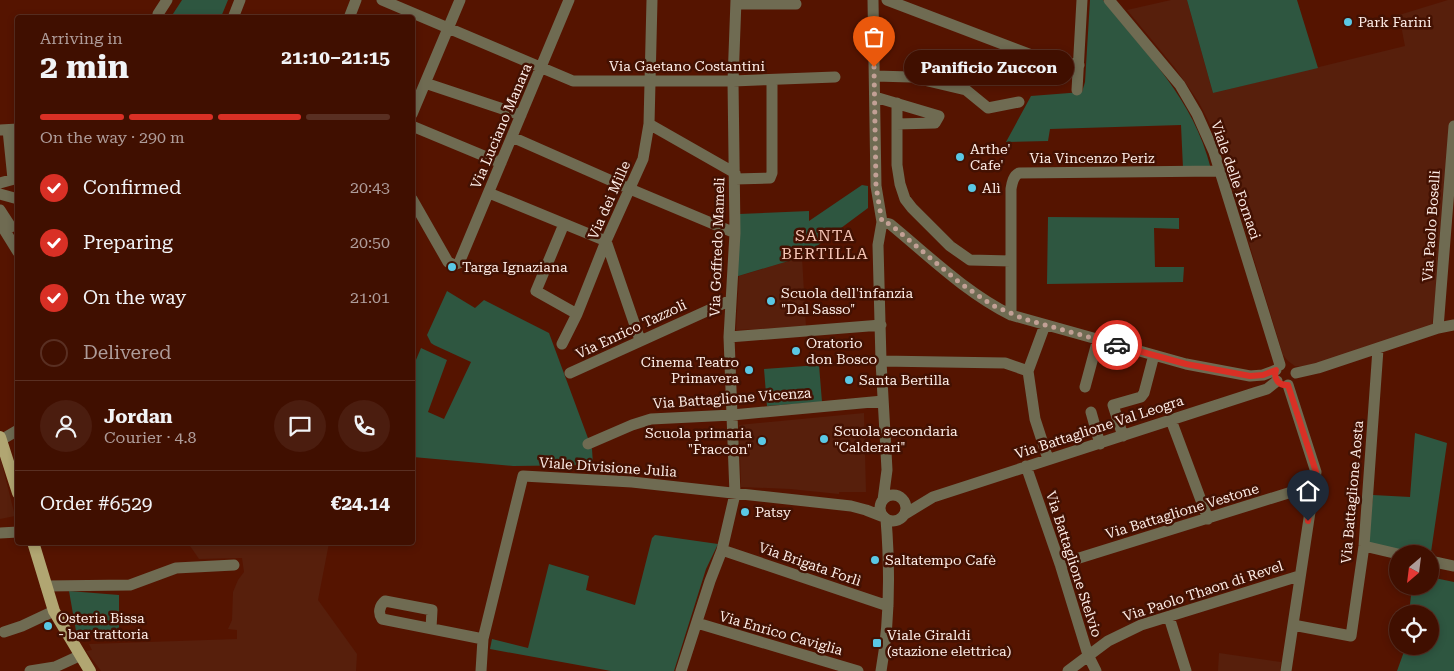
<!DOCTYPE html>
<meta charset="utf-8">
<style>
:root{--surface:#400f00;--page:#4b1d0f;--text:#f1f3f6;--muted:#ae9c99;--line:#592f22;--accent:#d93025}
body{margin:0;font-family:"Roboto Serif",serif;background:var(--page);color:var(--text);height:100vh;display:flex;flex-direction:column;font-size:19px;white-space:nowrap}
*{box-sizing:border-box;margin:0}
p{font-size:16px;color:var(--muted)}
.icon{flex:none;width:28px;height:28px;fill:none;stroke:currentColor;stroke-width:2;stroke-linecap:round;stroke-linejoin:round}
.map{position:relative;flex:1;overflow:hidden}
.drawer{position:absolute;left:15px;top:15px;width:400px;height:530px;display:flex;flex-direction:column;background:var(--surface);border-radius:5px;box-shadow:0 2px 8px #0003,0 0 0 1px var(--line)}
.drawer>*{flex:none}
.needle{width:32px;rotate:208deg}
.fabs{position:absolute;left:1389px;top:545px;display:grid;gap:10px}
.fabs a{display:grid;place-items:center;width:50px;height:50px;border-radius:50%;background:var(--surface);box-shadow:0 2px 8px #0003,0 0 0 1px var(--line);font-size:25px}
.pin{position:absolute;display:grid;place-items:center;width:42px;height:42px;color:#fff;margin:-51px -21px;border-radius:50% 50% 50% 0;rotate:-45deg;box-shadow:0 0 5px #0007}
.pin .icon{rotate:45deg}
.courier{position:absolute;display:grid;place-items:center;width:50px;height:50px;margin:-25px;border:4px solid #d93025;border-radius:50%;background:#fff;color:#222;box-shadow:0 1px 6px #0007}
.bubble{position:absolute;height:35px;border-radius:18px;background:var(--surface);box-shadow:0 2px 8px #0003,0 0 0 1px var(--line);font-size:16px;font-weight:700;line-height:35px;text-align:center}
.head em{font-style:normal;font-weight:700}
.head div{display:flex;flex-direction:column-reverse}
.head{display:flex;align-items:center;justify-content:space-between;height:85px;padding:0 25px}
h1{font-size:32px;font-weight:700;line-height:38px}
.bar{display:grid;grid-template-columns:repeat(4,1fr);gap:8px 5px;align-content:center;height:60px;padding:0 25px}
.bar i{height:6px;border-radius:4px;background:var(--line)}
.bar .current{background:var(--accent)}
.bar p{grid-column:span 4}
.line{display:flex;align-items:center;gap:12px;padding:0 25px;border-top:1px solid var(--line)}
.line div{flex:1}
.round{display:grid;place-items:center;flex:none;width:52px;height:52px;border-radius:26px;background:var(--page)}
ol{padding:0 25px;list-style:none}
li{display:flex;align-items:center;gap:15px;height:55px}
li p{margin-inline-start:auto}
li .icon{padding:5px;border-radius:50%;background:var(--accent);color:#fff;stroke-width:4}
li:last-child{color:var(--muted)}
li i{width:28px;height:28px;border:2px solid var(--line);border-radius:50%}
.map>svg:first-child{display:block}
</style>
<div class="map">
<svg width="1454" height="671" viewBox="0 0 1454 671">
<rect width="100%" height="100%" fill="#551400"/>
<path fill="#571f0c" d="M 1171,0 L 1187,0 L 1213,93 L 1405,46 L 1399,15 L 1448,0 L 1454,0 L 1454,124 L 1432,326 L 1305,367 L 1295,366 L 1288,361 L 1283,355 L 1221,151 L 1208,120 L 1198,101 L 1175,68 L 1127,10 Z
M 802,257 L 806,327 L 736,330 L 739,276 Z
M 864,413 L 866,492 L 839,492 L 839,494 L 790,489 L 741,487 L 739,425 Z
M 0,456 L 15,516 L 0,519 Z
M 188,543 L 329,543 L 318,600 L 357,654 L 356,671 L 101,671 L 86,651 L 92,650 L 89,644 L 237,639 L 237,630 L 228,629 L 232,620 L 233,592 L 238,580 L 244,572 L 242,558 L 199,559 Z
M 1219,653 L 1281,662 L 1280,671 L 1218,671 Z"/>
<path fill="#2e5640" d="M 182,0 L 228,0 L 221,17 L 171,17 Z
M 1090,0 L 1103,0 C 1147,56 1193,97 1211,169 L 1183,168 L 1181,125 L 1050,129 L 1048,141 L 1006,142 L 1031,96 L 1082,92 L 1085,82 Z
M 1187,0 L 1297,0 L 1318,68 L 1213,93 Z
M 862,185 L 868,186 L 868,208 L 802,257 L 735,277 L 739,214 L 809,211 L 809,221 Z
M 1048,217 L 1179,218 L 1179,229 L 1154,228 L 1155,267 L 1184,267 L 1183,282 L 1047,284 Z
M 447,291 L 475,308 L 484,300 L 549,333 L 592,449 L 593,465 L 513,466 L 413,457 L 413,367 L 421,348 L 447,360 L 428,412 L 444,419 L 471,362 L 434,345 L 431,343 L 427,335 Z
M 819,365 L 822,402 L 767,406 L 764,369 Z
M 1415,433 L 1447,443 L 1430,559 L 1430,554 L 1397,554 L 1368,544 L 1373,495 L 1410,497 Z
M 655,535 L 718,544 L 706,569 L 674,671 L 611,671 L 490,649 L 492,639 L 528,648 L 549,564 L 589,576 L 586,590 L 635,605 L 652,538 Z
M 1430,577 L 1454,582 L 1454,671 L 1397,671 L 1406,646 L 1430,646 L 1430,614 L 1409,614 L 1412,586 L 1430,586 Z
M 69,591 L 119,595 L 119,634 L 76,631 Z"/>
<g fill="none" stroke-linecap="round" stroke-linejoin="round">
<path stroke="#6f6b52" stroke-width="11" d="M 382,0 L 573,81 L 733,81 L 835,77
M 873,0 L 876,186 L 882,222 L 878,245 L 881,361 L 887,470 L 883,500
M 887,0 L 1042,59 L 1079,65
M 1109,0 L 1180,85 L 1197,114 L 1214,152 L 1280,365
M 736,4 L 796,4
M 158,14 L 167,0
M 233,18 L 240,0
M 349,18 L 356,0
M 875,76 L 911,77 L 966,90 L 988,108 L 1019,102
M 425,83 L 521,115
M 1077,90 L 1082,0
M 875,97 L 939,116 L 935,123 L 897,124
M 897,103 L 897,165 L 900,184 L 905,199 L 912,208 L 950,246 L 970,260 L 1011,261
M 412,114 L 460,0
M 649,124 L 735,173
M 412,126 L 501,163
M 0,130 L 18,129
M 8,130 L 13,179
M 512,137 L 630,189 L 735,233
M 735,179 L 770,178 L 772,173 L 772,81
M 0,183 L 18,178
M 489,193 L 606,241
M 0,194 L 18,199
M 412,199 L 448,262 L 454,265 L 459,263 L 569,0
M 0,210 L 11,227
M 882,222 L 890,224 C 929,256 965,292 1011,315 L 1186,364 L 1250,376 L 1263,375 L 1276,370
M 0,223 L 18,252
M 564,224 L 536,291 L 577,314
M 606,241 L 640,340
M 1011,315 L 1011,189 C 1012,183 1013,176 1019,173 L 1220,171
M 1045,325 L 1028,371 L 1035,419 L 1048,459
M 1438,328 L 1454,126
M 729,337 L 881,325
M 562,344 L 577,314 L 606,241 L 643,159 L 649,124 L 652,0
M 881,361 L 1005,363 L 1028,371
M 570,373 L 731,300
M 1296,373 L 1318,368 L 1438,328 L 1454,325
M 1085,387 L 1098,339
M 1091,412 L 1100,444
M 1171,420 L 1208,519
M 1123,436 L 1113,405 L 1141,397 L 1144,393 L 1154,355
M 1,440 L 18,430
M 588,444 L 632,425 L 651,419 L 732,415 L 883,401
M 1026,466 L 1060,564 L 1088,655 L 1096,671
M880 508a13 13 0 1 1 26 0a13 13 0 1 1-26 0Z
M 905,514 L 933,497 L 1254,393 L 1267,389 L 1277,381
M 0,533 L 18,532
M 1364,546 L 1398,554
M 722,550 L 888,606
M 1430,561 L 1454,566
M 1060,564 L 1314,485
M 46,586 L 130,585 L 176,568 L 234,565
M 1169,617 L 1186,671
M 697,623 L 858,671
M 1293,625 L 1351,636 L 1364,546 L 1378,349
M 431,628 L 432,610 L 385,601 C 379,606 378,613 382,619 L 483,639 L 523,476 L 632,482 L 851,506 L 866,510 L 884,517
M 4,632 L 22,626 L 54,611
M 30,671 L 55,667 L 79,656
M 481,671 L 483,639
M 681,671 L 710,581 L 722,550 L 735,494 L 729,337 L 735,233 L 733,81 L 736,0
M 881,671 C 890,621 890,569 886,519
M 1068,671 L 1108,641 L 1141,625 L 1299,576
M 1286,671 L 1316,472 L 1288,385"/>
<path stroke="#b1a672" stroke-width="12" d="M 0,437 L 18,493
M 33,542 L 54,611 L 90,671"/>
</g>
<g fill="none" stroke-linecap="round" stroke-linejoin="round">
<path stroke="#c2a095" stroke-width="5" stroke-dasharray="0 9" d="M 874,67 L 876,186 L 882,222 L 890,224 L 960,283 L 992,305 L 1024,319 L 1117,345"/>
<path stroke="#d93025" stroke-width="6" d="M 1117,345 L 1186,364 L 1250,376 L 1263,375 L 1276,370 C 1273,379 1279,386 1288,385 L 1316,472 L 1308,521"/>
</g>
<g fill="#5ac8e5" stroke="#431102" stroke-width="2">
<circle cx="1348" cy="22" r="5"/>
<circle cx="960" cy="157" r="5"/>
<circle cx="972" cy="188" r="5"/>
<circle cx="452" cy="267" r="5"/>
<circle cx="771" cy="301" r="5"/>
<circle cx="796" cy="351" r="5"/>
<circle cx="749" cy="370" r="5"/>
<circle cx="849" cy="380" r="5"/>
<circle cx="824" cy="439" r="5"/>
<circle cx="762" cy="441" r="5"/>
<circle cx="745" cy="512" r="5"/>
<circle cx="875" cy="560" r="5"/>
<circle cx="48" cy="626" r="5"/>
<rect x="872" y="638" width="10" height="10" rx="2.5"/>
</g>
<g text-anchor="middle" stroke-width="5" stroke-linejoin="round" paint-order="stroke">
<g font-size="14" fill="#fcebe5" stroke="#431102" text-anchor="start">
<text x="1358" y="27">Park Farini</text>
<text x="970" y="154">Arthe'<tspan x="970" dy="16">Cafe'</tspan></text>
<text x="982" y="193">Alì</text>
<text x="462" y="272">Targa Ignaziana</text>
<text x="781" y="298">Scuola dell'infanzia<tspan x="781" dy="16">"Dal Sasso"</tspan></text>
<text x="806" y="348">Oratorio<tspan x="806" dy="16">don Bosco</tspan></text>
<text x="739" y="367" text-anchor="end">Cinema Teatro<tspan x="739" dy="16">Primavera</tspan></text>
<text x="859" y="385">Santa Bertilla</text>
<text x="834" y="436">Scuola secondaria<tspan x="834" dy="16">"Calderari"</tspan></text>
<text x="752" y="438" text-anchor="end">Scuola primaria<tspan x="752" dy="16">"Fraccon"</tspan></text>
<text x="755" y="517">Patsy</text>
<text x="885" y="565">Saltatempo Cafè</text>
<text x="58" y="623">Osteria Bissa<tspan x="58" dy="16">- bar trattoria</tspan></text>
<text x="887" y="640">Viale Giraldi<tspan x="887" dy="16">(stazione elettrica)</tspan></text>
</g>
<g font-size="14" fill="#fcebe5" stroke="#431102">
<text x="687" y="71">Via Gaetano Costantini</text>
<text transform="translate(501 126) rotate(-67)" y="5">Via Luciano Manara</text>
<text x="1092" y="163">Via Vincenzo Periz</text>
<text transform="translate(1236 180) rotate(71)" y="5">Viale delle Fornaci</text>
<text transform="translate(609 200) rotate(-66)" y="5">Via dei Mille</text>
<text transform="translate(1431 226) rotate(-86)" y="5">Via Paolo Boselli</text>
<text transform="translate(717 247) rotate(-88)" y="5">Via Goffredo Mameli</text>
<text transform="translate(631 329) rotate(-25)" y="5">Via Enrico Tazzoli</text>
<text transform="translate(732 398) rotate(-4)" y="5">Via Battaglione Vicenza</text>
<text transform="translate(1099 427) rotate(-18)" y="5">Via Battaglione Val Leogra</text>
<text transform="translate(608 467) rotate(4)" y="5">Viale Divisione Julia</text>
<text transform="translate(1352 492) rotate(-85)" y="5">Via Battaglione Aosta</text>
<text transform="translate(1182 511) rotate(-17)" y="5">Via Battaglione Vestone</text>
<text transform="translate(810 564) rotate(19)" y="5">Via Brigata Forlì</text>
<text transform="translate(1074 564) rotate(72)" y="5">Via Battaglione Stelvio</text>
<text transform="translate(1203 591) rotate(-18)" y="5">Via Paolo Thaon di Revel</text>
<text transform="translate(781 633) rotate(16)" y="5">Via Enrico Caviglia</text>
</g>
<g font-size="16" letter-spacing="1" fill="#f5c4b5" stroke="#431102">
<text x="825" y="241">SANTA<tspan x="825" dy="18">BERTILLA</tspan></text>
</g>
</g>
</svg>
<div class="fabs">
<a><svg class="needle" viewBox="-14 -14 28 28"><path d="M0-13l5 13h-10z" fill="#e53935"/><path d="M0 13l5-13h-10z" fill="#ae9c99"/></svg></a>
<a><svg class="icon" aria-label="locate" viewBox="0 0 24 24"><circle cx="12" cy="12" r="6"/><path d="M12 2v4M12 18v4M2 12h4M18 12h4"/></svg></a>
</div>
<div class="pin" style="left:874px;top:67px;background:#ea580c"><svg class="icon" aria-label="bag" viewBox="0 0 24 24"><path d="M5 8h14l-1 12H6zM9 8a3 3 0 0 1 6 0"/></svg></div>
<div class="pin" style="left:1308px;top:521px;background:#1f2937"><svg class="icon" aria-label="home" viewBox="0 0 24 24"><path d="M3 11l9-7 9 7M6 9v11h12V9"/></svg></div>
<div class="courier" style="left:1117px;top:345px"><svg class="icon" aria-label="car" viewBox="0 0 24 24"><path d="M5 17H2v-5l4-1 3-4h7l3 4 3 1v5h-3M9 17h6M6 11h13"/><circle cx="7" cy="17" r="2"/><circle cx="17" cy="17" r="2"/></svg></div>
<div class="bubble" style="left:904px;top:50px;width:170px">Panificio Zuccon</div>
<section class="drawer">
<div class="head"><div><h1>2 min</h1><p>Arriving in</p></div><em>21:10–21:15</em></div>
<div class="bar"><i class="current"></i><i class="current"></i><i class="current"></i><i></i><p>On the way · 290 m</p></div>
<ol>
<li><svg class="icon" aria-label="check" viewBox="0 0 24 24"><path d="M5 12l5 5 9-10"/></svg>Confirmed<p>20:43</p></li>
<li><svg class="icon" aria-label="check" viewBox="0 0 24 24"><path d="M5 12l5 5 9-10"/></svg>Preparing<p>20:50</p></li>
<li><svg class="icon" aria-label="check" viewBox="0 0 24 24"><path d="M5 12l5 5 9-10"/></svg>On the way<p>21:01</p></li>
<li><i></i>Delivered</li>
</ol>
<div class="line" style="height:90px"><a class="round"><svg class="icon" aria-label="person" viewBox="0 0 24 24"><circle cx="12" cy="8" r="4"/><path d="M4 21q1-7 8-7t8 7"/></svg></a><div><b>Jordan</b><p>Courier · 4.8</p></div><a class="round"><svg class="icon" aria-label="chat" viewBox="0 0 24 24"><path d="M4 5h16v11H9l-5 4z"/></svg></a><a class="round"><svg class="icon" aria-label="phone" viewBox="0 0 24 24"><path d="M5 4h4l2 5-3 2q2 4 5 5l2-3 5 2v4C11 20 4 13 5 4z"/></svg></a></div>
<div class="line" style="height:65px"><div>Order #6529</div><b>€24.14</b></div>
</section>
</div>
